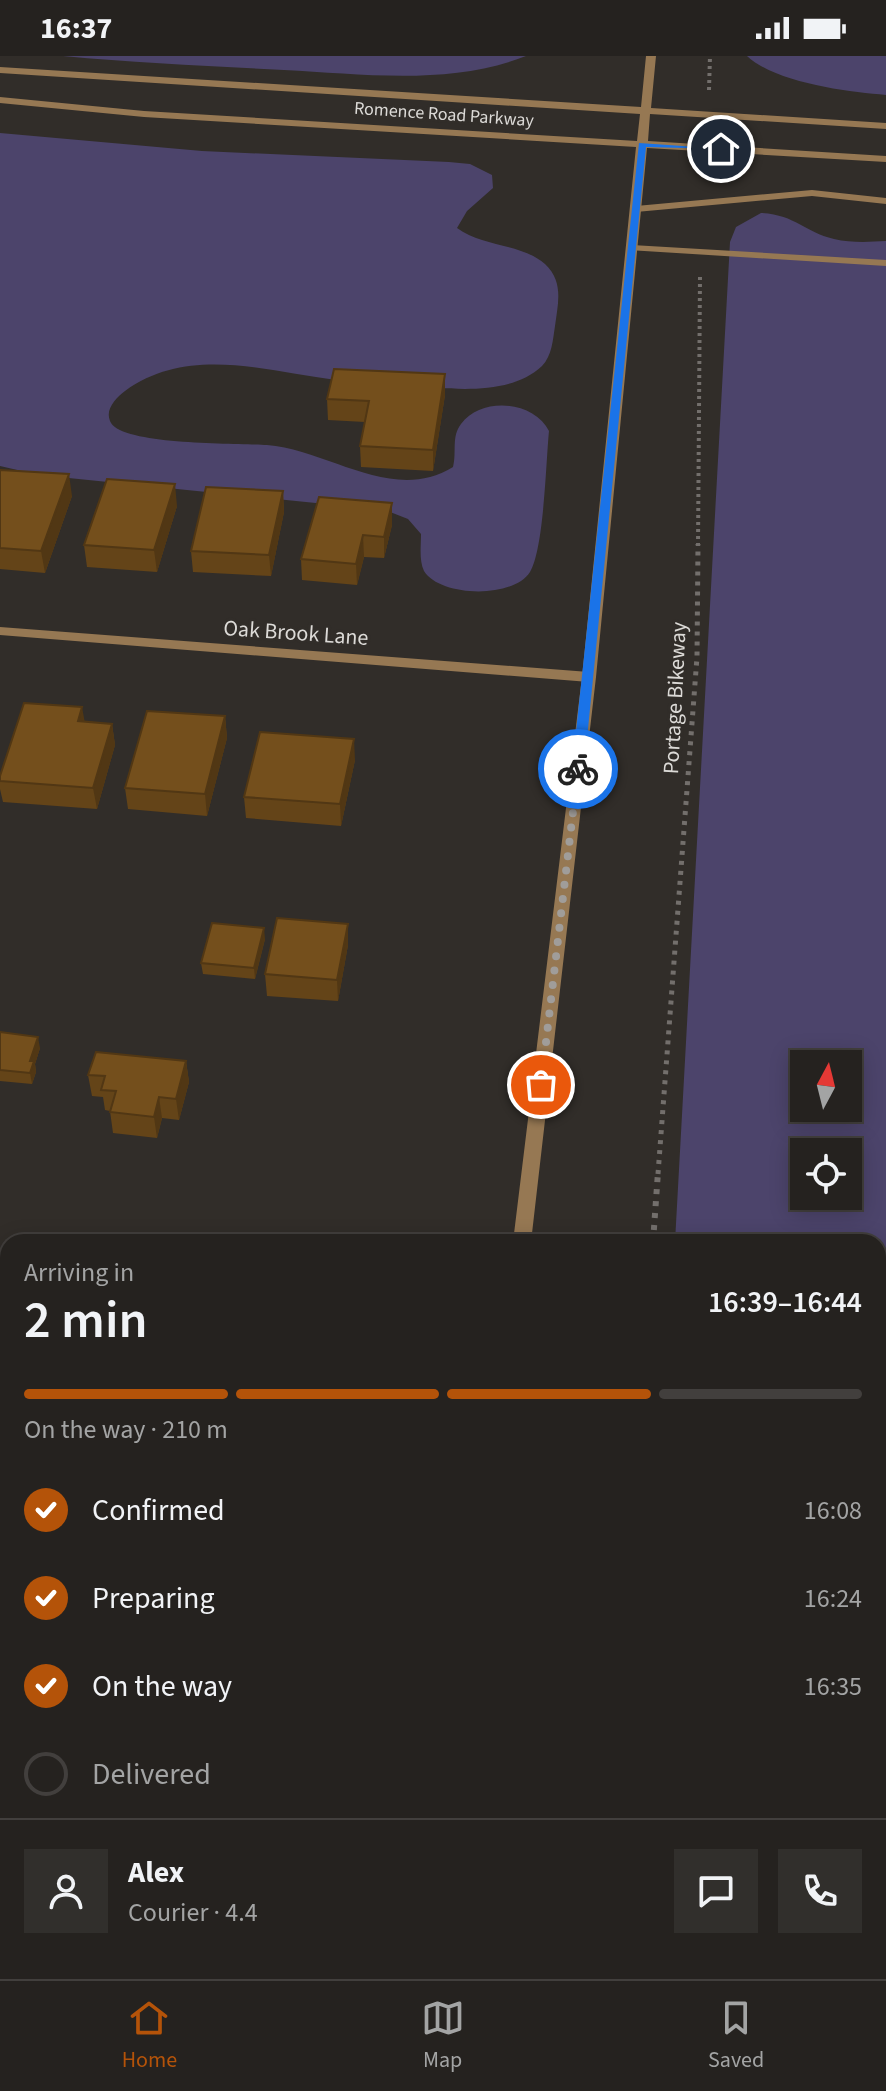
<!DOCTYPE html>
<meta charset="utf-8">
<style>
:root{--surface:#25221f;--page:#312f2c;--text:#f1f3f6;--muted:#a3a4a4;--line:#423f3d;--accent:#b45309}
body{margin:0;font-family:"Source Sans 3",sans-serif;background:var(--page);color:var(--text);height:100vh;display:flex;flex-direction:column;font-size:30px;white-space:nowrap}
*{box-sizing:border-box;margin:0}
p{font-size:26px;color:var(--muted)}
.icon{flex:none;width:44px;height:44px;fill:none;stroke:currentColor;stroke-width:2;stroke-linecap:round;stroke-linejoin:round}
.map{position:relative;flex:1;overflow:hidden}
.sheet{position:absolute;left:0px;top:1178px;width:886px;height:746px;display:flex;flex-direction:column;background:var(--surface);border-radius:24px 24px 0 0;box-shadow:0 4px 20px #0003,0 0 0 2px var(--line)}
.sheet>*{flex:none}
.needle{width:52px;rotate:7deg}
.fabs{position:absolute;left:790px;top:994px;display:grid;gap:16px}
.fabs a{display:grid;place-items:center;width:72px;height:72px;border-radius:0px;background:var(--surface);box-shadow:0 4px 20px #0003,0 0 0 2px var(--line);font-size:40px}
.pin{position:absolute;display:grid;place-items:center;width:68px;height:68px;color:#fff;margin:-34px;border:4px solid #fff;border-radius:50%;box-shadow:0 2px 8px #0007}
.courier{position:absolute;display:grid;place-items:center;width:80px;height:80px;margin:-40px;border:6px solid #1a73e8;border-radius:50%;background:#fff;color:#222;box-shadow:0 2px 10px #0007}
.overview em{font-style:normal;font-weight:600}
.overview div{display:flex;flex-direction:column-reverse}
.overview{display:flex;align-items:center;justify-content:space-between;height:136px;padding:0 24px}
h1{font-size:52px;font-weight:600;line-height:60px}
.bar{display:grid;grid-template-columns:repeat(4,1fr);gap:12px 8px;align-content:center;height:96px;padding:0 24px}
.bar i{height:10px;border-radius:6px;background:var(--line)}
.bar .active{background:var(--accent)}
.bar p{grid-column:span 4}
.line{display:flex;align-items:center;gap:20px;padding:0 24px;border-top:2px solid var(--line)}
.line div{flex:1}
.round{display:grid;place-items:center;flex:none;width:84px;height:84px;border-radius:0px;background:var(--page)}
ol{padding:0 24px;list-style:none}
li{display:flex;align-items:center;gap:24px;height:88px}
li p{margin-inline-start:auto}
li .icon{padding:8px;border-radius:50%;background:var(--accent);color:#fff;stroke-width:4}
li:last-child{color:var(--muted)}
li i{width:44px;height:44px;border:4px solid var(--line);border-radius:50%}
.status{display:flex;justify-content:space-between;align-items:center;height:56px;padding:0 40px;background:var(--surface);direction:ltr}
.status svg{height:22px;fill:currentColor}
.tabs{display:flex;justify-content:space-around;align-items:center;height:112px;border-top:2px solid var(--line);background:var(--surface);font-size:22px;color:var(--muted)}
.tabs a{display:grid;justify-items:center;gap:4px}
.tabs .active{color:var(--accent)}
.map>svg:first-child{display:block}
</style>
<div class="status"><b>16:37</b><svg viewBox="0 0 49 12"><path d="M0 12V9h3v3zM5 12V6h3v6zM10 12V3h3v9zM15 12V0h3v12zM26 1h20v11H26zM47 4h2v5h-2z"/></svg></div>
<div class="map">
<svg width="886" height="1923" viewBox="0 0 886 1923">
<rect width="100%" height="100%" fill="#312d29"/>
<path fill="#4c446b" fill-rule="evenodd" d="M 63,0 L 526,0 C 451,30 363,18 284,14 C 210,10 137,7 63,0 Z
M 747,0 L 886,0 L 886,39 C 848,36 776,27 747,0 Z
M 0,77 L 202,95 L 449,106 L 470,108 L 492,119 L 493,132 L 467,155 L 457,172 C 482,191 521,187 545,208 C 564,226 558,247 555,270 C 553,283 552,300 542,310 C 515,335 473,334 438,332 C 404,330 370,329 336,324 C 266,315 188,289 125,335 C 116,342 105,353 110,365 C 119,390 240,387 267,389 C 329,394 393,448 453,411 C 457,396 451,381 461,368 C 482,340 534,345 549,375 C 546,405 544,493 530,516 C 513,543 440,541 424,515 C 419,505 421,490 421,478 L 408,463 L 385,454 L 39,419 L 0,410 Z
M 761,157 C 796,159 804,176 834,183 C 851,187 869,186 886,185 L 886,1923 L 635,1923 L 635,1916 L 878,1916 L 878,1186 L 675,1186 L 730,186 L 736,171 ZM 804,1008 L 848,1008 L 848,1052 L 804,1052 ZM 804,1096 L 848,1096 L 848,1140 L 804,1140 Z"/>
<g fill="none" stroke-linecap="round" stroke-linejoin="round">
<path stroke="#736f6c" stroke-width="4" stroke-dasharray="3 4" stroke-linecap="butt" d="M 709,34 L 710,0
M 698,490 L 700,221"/>
<path stroke="#736f6c" stroke-width="5" stroke-dasharray="4 6" stroke-linecap="butt" d="M 658,1118 L 697,601 L 698,488"/>
<path stroke="#736f6c" stroke-width="6" stroke-dasharray="5 7" stroke-linecap="butt" d="M 653,1186 L 658,1116
M 599,1923 L 600,1916"/>
<path fill="#967853" fill-rule="evenodd" d="M 812,134 L 886,142 L 886,148 L 812,140 L 636,156 L 630,153 L 636,150 Z
M 632,189 L 886,204 L 886,210 L 628,194 L 626,192 Z"/>
<path fill="#967853" fill-rule="evenodd" d="M 0,571 L 589,616 L 596,621 L 589,626 L 0,579 Z
M 0,1793 L 8,1794 L 8,1814 L 0,1813 Z"/>
<path fill="#967853" fill-rule="evenodd" d="M 646,0 L 656,0 L 651,52 L 886,67 L 886,73 L 650,58 L 648,85 L 886,100 L 886,106 L 647,92 L 596,621 L 531,1186 L 513,1186 L 582,621 L 636,91 L 144,61 L 0,47 L 0,41 L 144,55 L 637,85 L 640,58 L 0,17 L 0,11 L 641,51 Z
M 426,1916 L 448,1916 L 447,1923 L 425,1923 Z"/>
</g>
<path fill="#644418" d="M 445,318 L 445,339 L 433,415 L 361,411 L 360,390 L 365,366 L 328,364 L 327,343 Z
M 0,414 L 72,440 L 45,517 L 0,513 Z
M 283,435 L 284,456 L 271,520 L 193,516 L 191,495 Z
M 392,447 L 392,469 L 384,502 L 364,501 L 357,529 L 302,524 L 301,503 Z
M 177,450 L 157,516 L 87,511 L 84,489 Z
M 225,660 L 227,682 L 207,760 L 128,753 L 125,732 Z
M 84,665 L 112,668 L 115,689 L 97,753 L 3,746 L 0,733 L 0,720 Z
M 355,704 L 341,770 L 246,762 L 244,741 Z
M 348,868 L 348,889 L 338,945 L 267,940 L 265,918 Z
M 265,883 L 255,923 L 203,918 L 201,907 Z
M 0,976 L 40,992 L 35,1008 L 36,1016 L 32,1028 L 0,1025 Z
M 186,1005 L 189,1026 L 179,1064 L 162,1062 L 157,1082 L 113,1077 L 110,1055 L 105,1054 L 103,1041 L 92,1040 L 88,1019 Z"/>
<path fill="#513714" d="M 445,318 L 445,339 L 433,415 L 433,394 Z
M 69,418 L 72,440 L 45,517 L 41,495 Z
M 175,428 L 177,450 L 157,516 L 154,494 Z
M 283,435 L 284,456 L 271,520 L 269,499 Z
M 392,447 L 392,469 L 384,502 L 384,481 Z
M 363,479 L 364,501 L 357,529 L 356,508 Z
M 82,651 L 86,673 L 78,665 Z
M 225,660 L 227,682 L 207,760 L 205,738 Z
M 112,668 L 115,689 L 97,753 L 93,732 Z
M 354,683 L 355,704 L 341,770 L 340,748 Z
M 348,868 L 348,889 L 338,945 L 337,924 Z
M 264,872 L 265,883 L 255,923 L 254,912 Z
M 38,981 L 40,992 L 35,1008 L 36,1016 L 32,1028 L 30,1017 L 30,1005 Z
M 186,1005 L 189,1026 L 179,1064 L 176,1043 Z
M 159,1041 L 162,1062 L 157,1082 L 154,1061 Z
M 8,1487 L 8,1529 L 0,1563 L 0,1521 Z"/>
<path fill="#744f1c" stroke="#513714" stroke-width="2" d="M 334,313 L 445,318 L 433,394 L 360,390 L 369,345 L 327,343 Z
M 0,414 L 69,418 L 41,495 L 0,492 Z
M 107,423 L 175,428 L 154,494 L 84,489 Z
M 206,431 L 283,435 L 269,499 L 191,495 Z
M 319,441 L 392,447 L 384,481 L 363,479 L 356,508 L 301,503 Z
M 24,647 L 82,651 L 78,665 L 112,668 L 93,732 L 0,725 L 0,720 Z
M 147,655 L 225,660 L 205,738 L 125,732 Z
M 260,676 L 354,683 L 340,748 L 244,741 Z
M 277,862 L 348,868 L 337,924 L 265,918 Z
M 212,867 L 264,872 L 254,912 L 201,907 Z
M 0,976 L 38,981 L 30,1005 L 34,1005 L 30,1017 L 0,1014 Z
M 96,996 L 186,1005 L 176,1043 L 159,1041 L 154,1061 L 110,1056 L 116,1035 L 101,1034 L 105,1020 L 88,1019 Z
M 0,1474 L 8,1474 L 8,1487 L 0,1521 Z"/>
<path fill="#1a73e8" d="M 639,87 L 726,93 L 646,91 L 584,713 L 578,717 L 572,713 Z"/>
<g fill="none" stroke-linecap="round" stroke-linejoin="round">
<path stroke="#a09d9a" stroke-width="8" stroke-dasharray="0 14.4" d="M 541,1029 L 578,713"/>
</g>
<g text-anchor="middle" stroke-width="6" stroke-linejoin="round" paint-order="stroke">
<g font-size="18" fill="#dcdad7" stroke="#312d29">
<text transform="translate(444 58) rotate(4)" y="6">Romence Road Parkway</text>
</g>
<g font-size="22" fill="#dcdad7" stroke="#312d29">
<text transform="translate(296 576) rotate(4)" y="8">Oak Brook Lane</text>
<text transform="translate(674 642) rotate(-87)" y="8">Portage Bikeway</text>
</g>
</g>
</svg>
<div class="fabs">
<a><svg class="needle" viewBox="-14 -14 28 28"><path d="M0-13l5 13h-10z" fill="#e53935"/><path d="M0 13l5-13h-10z" fill="#a3a4a4"/></svg></a>
<a><svg class="icon" aria-label="locate" viewBox="0 0 24 24"><circle cx="12" cy="12" r="6"/><path d="M12 2v4M12 18v4M2 12h4M18 12h4"/></svg></a>
</div>
<div class="pin" style="left:541px;top:1029px;background:#ea580c"><svg class="icon" aria-label="bag" viewBox="0 0 24 24"><path d="M5 8h14l-1 12H6zM9 8a3 3 0 0 1 6 0"/></svg></div>
<div class="pin" style="left:721px;top:93px;background:#1f2937"><svg class="icon" aria-label="home" viewBox="0 0 24 24"><path d="M3 11l9-7 9 7M6 9v11h12V9"/></svg></div>
<div class="courier" style="left:578px;top:713px"><svg class="icon" aria-label="bike" viewBox="0 0 24 24"><circle cx="6" cy="16" r="4"/><circle cx="18" cy="16" r="4"/><path d="M6 16l4-8h5l3 8M10 8l3 8H6M13 5h3"/></svg></div>
<section class="sheet">
<div class="overview"><div><h1>2 min</h1><p>Arriving in</p></div><em>16:39–16:44</em></div>
<div class="bar"><i class="active"></i><i class="active"></i><i class="active"></i><i></i><p>On the way · 210 m</p></div>
<ol>
<li><svg class="icon" aria-label="check" viewBox="0 0 24 24"><path d="M5 12l5 5 9-10"/></svg>Confirmed<p>16:08</p></li>
<li><svg class="icon" aria-label="check" viewBox="0 0 24 24"><path d="M5 12l5 5 9-10"/></svg>Preparing<p>16:24</p></li>
<li><svg class="icon" aria-label="check" viewBox="0 0 24 24"><path d="M5 12l5 5 9-10"/></svg>On the way<p>16:35</p></li>
<li><i></i>Delivered</li>
</ol>
<div class="line" style="height:144px"><a class="round"><svg class="icon" aria-label="person" viewBox="0 0 24 24"><circle cx="12" cy="8" r="4"/><path d="M4 21q1-7 8-7t8 7"/></svg></a><div><b>Alex</b><p>Courier · 4.4</p></div><a class="round"><svg class="icon" aria-label="chat" viewBox="0 0 24 24"><path d="M4 5h16v11H9l-5 4z"/></svg></a><a class="round"><svg class="icon" aria-label="phone" viewBox="0 0 24 24"><path d="M5 4h4l2 5-3 2q2 4 5 5l2-3 5 2v4C11 20 4 13 5 4z"/></svg></a></div>
</section>
</div>
<nav class="tabs">
<a class="active"><svg class="icon" aria-label="home" viewBox="0 0 24 24"><path d="M3 11l9-7 9 7M6 9v11h12V9"/></svg>Home</a>
<a><svg class="icon" aria-label="map" viewBox="0 0 24 24"><path d="M3 6l6-2 6 2 6-2v14l-6 2-6-2-6 2zM9 4v14M15 6v14"/></svg>Map</a>
<a><svg class="icon" aria-label="saved" viewBox="0 0 24 24"><path d="M7 4h10v16l-5-4-5 4z"/></svg>Saved</a>
</nav>
